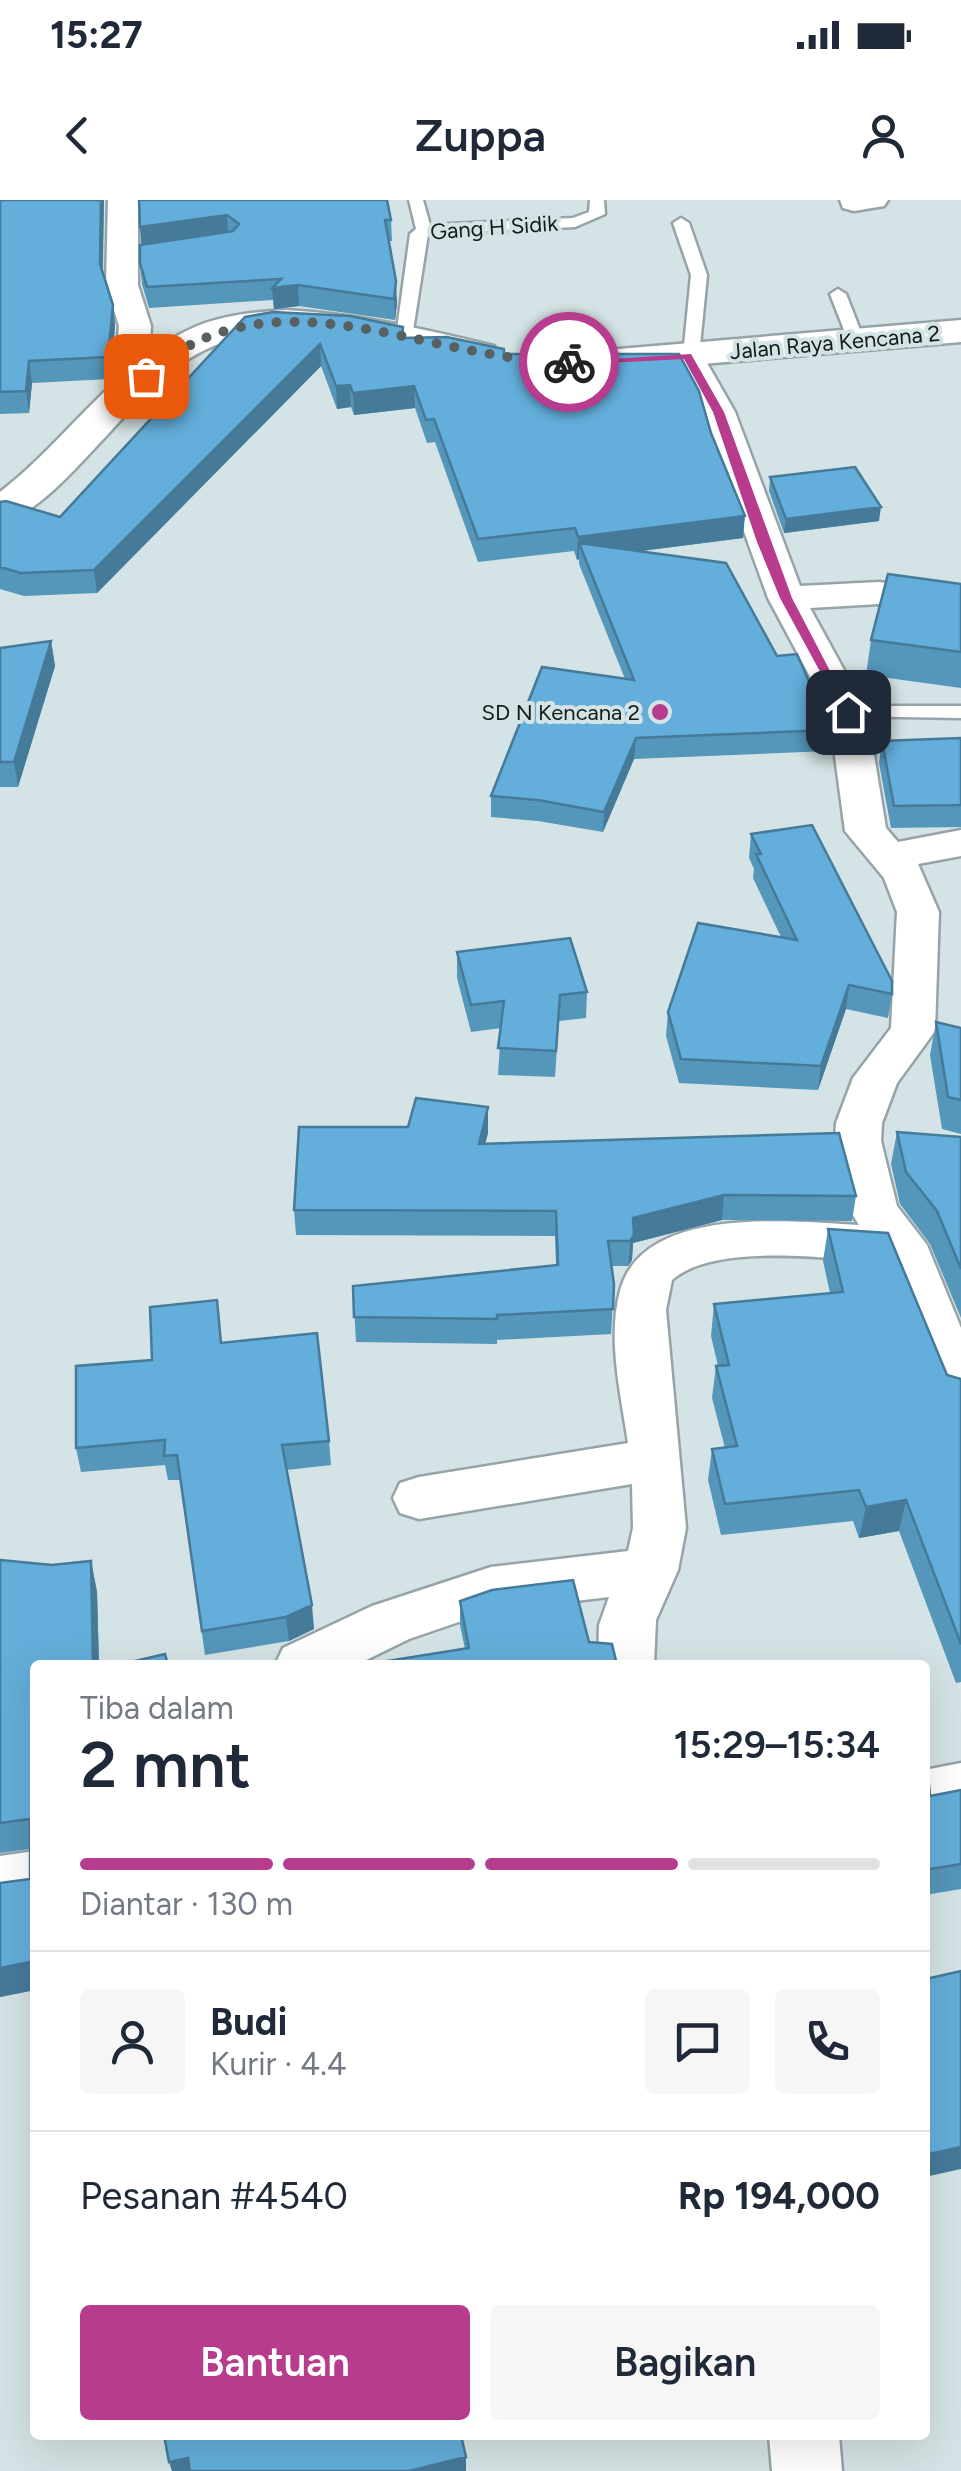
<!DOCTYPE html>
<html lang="id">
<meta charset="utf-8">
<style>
:root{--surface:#fff;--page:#f6f6f7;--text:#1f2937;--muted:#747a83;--line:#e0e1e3;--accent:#b73c8d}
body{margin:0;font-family:Figtree,sans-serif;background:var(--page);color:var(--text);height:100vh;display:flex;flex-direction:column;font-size:38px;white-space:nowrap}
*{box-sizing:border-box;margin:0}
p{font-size:32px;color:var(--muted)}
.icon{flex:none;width:55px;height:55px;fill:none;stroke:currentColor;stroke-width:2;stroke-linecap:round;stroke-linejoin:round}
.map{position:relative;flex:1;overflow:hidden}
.panel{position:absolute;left:30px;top:1460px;width:900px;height:780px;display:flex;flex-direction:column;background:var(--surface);border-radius:10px;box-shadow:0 10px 40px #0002}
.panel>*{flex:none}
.pin{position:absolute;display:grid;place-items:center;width:85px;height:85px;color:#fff;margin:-42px;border-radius:20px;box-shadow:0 5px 15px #0006}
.courier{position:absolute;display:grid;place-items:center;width:100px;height:100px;margin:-50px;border:8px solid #b73c8d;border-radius:50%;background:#fff;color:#222;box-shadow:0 2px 12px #0007}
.summary em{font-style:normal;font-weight:600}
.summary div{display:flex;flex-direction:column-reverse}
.summary{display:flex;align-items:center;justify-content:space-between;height:170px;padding:0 50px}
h1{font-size:65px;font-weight:600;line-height:75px}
.bar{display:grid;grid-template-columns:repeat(4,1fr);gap:15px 10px;align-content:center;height:120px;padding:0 50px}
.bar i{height:12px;border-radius:8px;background:var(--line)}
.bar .on{background:var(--accent)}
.bar p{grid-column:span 4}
.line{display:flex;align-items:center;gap:25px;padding:0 50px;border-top:2px solid var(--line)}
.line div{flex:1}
.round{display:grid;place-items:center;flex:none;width:105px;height:105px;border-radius:10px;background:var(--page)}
.primary-button{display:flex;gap:20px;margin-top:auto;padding:20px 50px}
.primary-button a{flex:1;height:115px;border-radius:10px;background:var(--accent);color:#fff;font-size:40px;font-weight:600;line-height:115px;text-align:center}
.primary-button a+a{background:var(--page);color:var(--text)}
.status{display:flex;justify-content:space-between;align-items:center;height:70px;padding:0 50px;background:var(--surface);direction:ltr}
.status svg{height:28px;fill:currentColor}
header{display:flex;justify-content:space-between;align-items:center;height:130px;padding:0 50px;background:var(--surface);font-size:45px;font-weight:600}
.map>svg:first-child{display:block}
</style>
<div class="status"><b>15:27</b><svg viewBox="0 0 49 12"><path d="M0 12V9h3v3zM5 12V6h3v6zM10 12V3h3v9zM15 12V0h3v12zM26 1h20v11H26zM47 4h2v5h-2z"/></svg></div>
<header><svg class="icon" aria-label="back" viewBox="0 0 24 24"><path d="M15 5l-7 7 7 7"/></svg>Zuppa<svg class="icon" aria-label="person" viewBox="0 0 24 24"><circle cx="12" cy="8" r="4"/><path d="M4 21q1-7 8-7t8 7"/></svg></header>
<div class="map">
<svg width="961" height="2271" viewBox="0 0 961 2271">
<rect width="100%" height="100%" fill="#d4e3e5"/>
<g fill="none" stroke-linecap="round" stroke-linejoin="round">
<g stroke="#97a4a7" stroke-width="5">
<path id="service" d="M 409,0 L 423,0 L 430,25 L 573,18 L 589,12 L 590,0 L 604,0 L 605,14 L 575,27 L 428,34 L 412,137 L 404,142 L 396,137 L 410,34 L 416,29 Z
M 681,18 L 689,23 L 707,75 L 699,156 L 691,161 L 683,156 L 691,75 L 673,23 Z
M 838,89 L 846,94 L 864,140 L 862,143 L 848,140 L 830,94 Z
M 848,506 L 961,506 L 961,518 L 841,516 L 838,512 Z"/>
</g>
<g stroke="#97a4a7" stroke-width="5">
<path id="minor" d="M 108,0 L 138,0 L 138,85 L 151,126 L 147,191 L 142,198 L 118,198 L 113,191 L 119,126 L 106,85 Z
M 840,0 L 888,0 L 884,6 L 854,11 L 843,8 Z
M 687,146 L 699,149 L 735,212 L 800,386 L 879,382 L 961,394 L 961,416 L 879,404 L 810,408 L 867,512 L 886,628 L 898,642 L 961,630 L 961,656 L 918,664 L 939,712 L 935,831 L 897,883 L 882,923 L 881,941 L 897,1006 L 927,1045 L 961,1128 L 961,1211 L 943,1205 L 936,1191 L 885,1062 C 829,1059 715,1042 672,1080 L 666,1110 L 686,1328 L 678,1370 L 656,1420 L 654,1465 L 598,1465 L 599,1425 L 609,1397 L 491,1411 L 409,1439 L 356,1465 L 275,1465 L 283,1448 L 372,1406 L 491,1367 L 628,1351 L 633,1328 L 632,1284 L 419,1319 L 400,1313 L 393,1298 L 400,1283 L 419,1277 L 628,1243 C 621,1195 607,1139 620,1091 C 642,1005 790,1021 859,1025 L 851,1012 L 835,941 L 836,923 L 853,878 L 891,828 L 897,712 L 884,678 L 845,631 L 829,512 L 768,398 L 701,212 L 671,156 L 675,149 Z
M 961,1563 L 961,1613 L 925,1620 L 925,1570 Z
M 35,1651 L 35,1705 L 0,1710 L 0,1656 Z
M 769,2235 L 839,2235 L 842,2271 L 772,2271 Z"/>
</g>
<g stroke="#97a4a7" stroke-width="5">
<path id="tertiary" d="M 286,110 C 357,114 425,129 494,146 L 499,154 L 494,162 L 481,165 C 389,144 278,104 190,158 C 153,180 125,217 95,248 C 70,274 36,314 0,323 L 0,292 C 67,241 116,161 195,127 C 223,115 256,112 286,110 Z
M 961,120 L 961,142 L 607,172 L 594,169 L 589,161 L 594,153 L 607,150 Z"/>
</g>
<use href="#service" fill="#fff" fill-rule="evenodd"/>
<use href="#minor" fill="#fff" fill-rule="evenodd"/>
<use href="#tertiary" fill="#fff" fill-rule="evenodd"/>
</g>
<path fill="#5596bb" d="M 0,0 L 104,0 L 103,73 L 113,105 L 115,126 L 110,179 L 32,183 L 29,213 L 0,214 Z
M 139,0 L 391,20 L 392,41 L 389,41 L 397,103 L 395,120 L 299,106 L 274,109 L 273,100 L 149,108 L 142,84 L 140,63 L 141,44 Z
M 245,117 L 403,138 L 504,154 L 743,338 L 641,351 L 777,456 L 830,530 L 828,551 L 634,559 L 603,632 L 538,621 L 491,617 L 491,596 L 625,479 L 579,364 L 579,359 L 577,360 L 574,351 L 478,362 L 435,242 L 427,243 L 415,208 L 354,215 L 351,207 L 337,209 L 321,166 L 97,393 L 24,396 L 0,389 L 0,302 L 60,317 Z
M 770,277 L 879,321 L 784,333 L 769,291 Z
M 961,384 L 961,488 L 866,475 L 871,440 Z
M 51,441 L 55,466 L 18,587 L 0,587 L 0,448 Z
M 961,538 L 961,627 L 891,628 L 879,563 L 882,541 Z
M 751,634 L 892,794 L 888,818 L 846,809 L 818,890 L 679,883 L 666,836 L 668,812 L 781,737 L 753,678 L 754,669 L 749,658 Z
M 457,752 L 587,792 L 586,818 L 559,821 L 555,877 L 498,875 L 501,828 L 471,832 L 457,778 Z
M 936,822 L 961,828 L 961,934 L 942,929 L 930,855 Z
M 897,932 L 961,937 L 961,1118 L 930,1044 L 900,1004 L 891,964 Z
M 488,933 L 485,943 L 856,996 L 852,1021 L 722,1020 L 633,1043 L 632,1060 L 628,1066 L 612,1066 L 614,1084 L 611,1134 L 497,1140 L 497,1144 L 356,1142 L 353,1086 L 556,1065 L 555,1036 L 296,1035 L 294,1010 Z
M 828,1029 L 947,1175 L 961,1179 L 961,1482 L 956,1483 L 899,1331 L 859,1338 L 853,1321 L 721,1335 L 708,1280 L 712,1249 L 725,1248 L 712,1198 L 716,1166 L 718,1166 L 711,1136 L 714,1104 L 830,1093 L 823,1061 Z
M 222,1142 L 329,1241 L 331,1265 L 287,1270 L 314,1429 L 289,1441 L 205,1455 L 180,1280 L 168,1280 L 165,1265 L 81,1272 L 76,1248 L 152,1160 Z
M 0,1360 L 52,1365 L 91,1361 L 97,1392 L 99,1465 L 35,1465 L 35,1790 L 0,1797 L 30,1679 L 30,1649 L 0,1653 Z
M 460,1401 L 589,1442 L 465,1449 L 460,1425 Z
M 925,1573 L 930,1596 L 961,1590 L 961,1689 L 925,1695 Z"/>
<path fill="#457a99" d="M 101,0 L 104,0 L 102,85 L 100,64 Z
M 227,15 L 228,36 L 142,48 L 140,27 Z
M 396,81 L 397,103 L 395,120 L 394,99 Z
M 298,85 L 299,106 L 274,109 L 272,88 Z
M 113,105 L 115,126 L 110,179 L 108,157 Z
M 320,144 L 321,166 L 97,393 L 94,370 Z
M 29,161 L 32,183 L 29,213 L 26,191 Z
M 350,185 L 351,207 L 337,209 L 336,186 Z
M 414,186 L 415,208 L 354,215 L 353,193 Z
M 881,307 L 879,321 L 784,333 L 786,319 Z
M 745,316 L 743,338 L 585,358 L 579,343 L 579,359 L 577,360 L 578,337 Z
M 51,441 L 55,466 L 18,587 L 14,562 Z
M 636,538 L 634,559 L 603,632 L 604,612 Z
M 849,785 L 846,809 L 818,890 L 821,866 Z
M 488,907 L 488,933 L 479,969 L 479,944 Z
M 724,995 L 722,1020 L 633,1043 L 632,1060 L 628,1066 L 633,1018 Z
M 906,1300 L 899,1331 L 859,1338 L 866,1307 Z
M 91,1361 L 97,1392 L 99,1465 L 93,1465 Z
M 312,1405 L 314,1429 L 289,1441 L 286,1417 Z
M 35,1761 L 35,1790 L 0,1797 L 0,1768 Z
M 961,1947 L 961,1969 L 925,1977 L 925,1955 Z
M 466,2257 L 466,2271 L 409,2271 Z
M 188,2258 L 192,2271 L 172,2271 L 169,2262 Z"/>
<path fill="#63aeda" stroke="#457a99" stroke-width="2.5" d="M 0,0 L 101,0 L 100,64 L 113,105 L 108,157 L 29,161 L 26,191 L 0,192 Z
M 139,0 L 387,0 L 391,20 L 385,20 L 396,81 L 394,99 L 298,85 L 272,88 L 281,79 L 147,87 L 140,63 L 140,45 L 233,31 L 239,24 L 227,15 L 140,27 Z
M 273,112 L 350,116 L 403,127 L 402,138 L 447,137 L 504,149 L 504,154 L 679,154 L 699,191 L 711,233 L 745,316 L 578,337 L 575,328 L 478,339 L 434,219 L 426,220 L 414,186 L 353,193 L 350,185 L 336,186 L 320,144 L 94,370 L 21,373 L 0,367 L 0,302 L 6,301 L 60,317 L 245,117 Z
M 855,267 L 881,307 L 786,319 L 770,277 Z
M 579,343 L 726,363 L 777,456 L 797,454 L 830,530 L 636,538 L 604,612 L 538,600 L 491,596 L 542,467 L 634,480 Z
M 888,374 L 961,384 L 961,452 L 871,440 Z
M 51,441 L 14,562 L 0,562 L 0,448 Z
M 961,538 L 961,605 L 894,606 L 882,541 Z
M 812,625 L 892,781 L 892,794 L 849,785 L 821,866 L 681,859 L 668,812 L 698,723 L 797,740 L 756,654 L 761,654 L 751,634 Z
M 570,738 L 587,792 L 560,795 L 556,851 L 498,848 L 504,801 L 471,805 L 457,752 Z
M 936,822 L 961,828 L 961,900 L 948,897 Z
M 416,898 L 488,907 L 479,944 L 839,933 L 856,996 L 724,995 L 633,1018 L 634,1035 L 630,1041 L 608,1041 L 614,1084 L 613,1109 L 497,1115 L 497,1119 L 354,1117 L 353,1086 L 558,1065 L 556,1011 L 294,1010 L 299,927 L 408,927 Z
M 897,932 L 961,937 L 961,1069 L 937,1011 L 906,972 Z
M 828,1029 L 888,1033 L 947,1175 L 961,1179 L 961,1444 L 906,1300 L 866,1307 L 859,1290 L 725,1304 L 712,1249 L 737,1246 L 716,1166 L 729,1165 L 714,1104 L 843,1092 Z
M 217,1100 L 221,1143 L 317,1133 L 329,1241 L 282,1245 L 312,1405 L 286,1417 L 202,1431 L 177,1255 L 164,1256 L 165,1240 L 76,1248 L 76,1166 L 152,1160 L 150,1107 Z
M 0,1360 L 52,1365 L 91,1361 L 93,1465 L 35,1465 L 35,1761 L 0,1768 L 0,1683 L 30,1679 L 30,1619 L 0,1623 Z
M 573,1380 L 589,1442 L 612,1444 L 617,1465 L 376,1465 L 375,1463 L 469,1448 L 460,1401 L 492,1390 Z
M 165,1454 L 168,1465 L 118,1465 Z
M 925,1573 L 928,1573 L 930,1596 L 961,1590 L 961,1664 L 925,1670 Z
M 961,1771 L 961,1947 L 925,1955 L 925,1777 L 926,1779 Z
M 164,2235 L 461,2235 L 466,2257 L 409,2271 L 190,2271 L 188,2258 L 169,2262 Z"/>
<path fill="#b73c8d" d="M 691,154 L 724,212 L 792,398 L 853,515 L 842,512 L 780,398 L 757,342 L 713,212 L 684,159 L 569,165 L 564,162 Z"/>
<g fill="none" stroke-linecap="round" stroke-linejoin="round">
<path stroke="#586062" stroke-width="10" stroke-dasharray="0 18" d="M 146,176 C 272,63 425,162 569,162"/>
</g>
<circle fill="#b73c8d" stroke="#d4e3e5" stroke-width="4" cx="660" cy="512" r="10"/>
<g text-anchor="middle" stroke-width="8" stroke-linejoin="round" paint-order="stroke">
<g font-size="22" fill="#151a1b" stroke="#d4e3e5">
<text transform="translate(494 27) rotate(-4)" y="8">Gang H Sidik</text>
<text transform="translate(835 142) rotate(-5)" y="8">Jalan Raya Kencana 2</text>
</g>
<g font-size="22" fill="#151a1b" stroke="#d4e3e5" text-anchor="end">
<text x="640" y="520">SD N Kencana 2</text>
</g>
</g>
</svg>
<div class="pin" style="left:146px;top:176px;background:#ea580c"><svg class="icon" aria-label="bag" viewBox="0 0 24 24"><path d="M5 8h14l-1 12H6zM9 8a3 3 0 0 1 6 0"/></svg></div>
<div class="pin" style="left:848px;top:512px;background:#1f2937"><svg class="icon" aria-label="home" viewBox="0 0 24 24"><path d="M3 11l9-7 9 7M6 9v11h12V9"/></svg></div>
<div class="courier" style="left:569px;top:162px"><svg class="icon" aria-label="bike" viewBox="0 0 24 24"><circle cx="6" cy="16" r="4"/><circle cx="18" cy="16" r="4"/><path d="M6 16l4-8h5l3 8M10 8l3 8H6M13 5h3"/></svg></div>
<section class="panel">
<div class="summary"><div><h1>2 mnt</h1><p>Tiba dalam</p></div><em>15:29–15:34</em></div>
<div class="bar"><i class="on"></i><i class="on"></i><i class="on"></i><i></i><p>Diantar · 130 m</p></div>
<div class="line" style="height:180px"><a class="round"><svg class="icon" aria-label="person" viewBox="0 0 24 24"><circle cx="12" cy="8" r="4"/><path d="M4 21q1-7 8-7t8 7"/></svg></a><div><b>Budi</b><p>Kurir · 4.4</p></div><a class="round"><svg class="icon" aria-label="chat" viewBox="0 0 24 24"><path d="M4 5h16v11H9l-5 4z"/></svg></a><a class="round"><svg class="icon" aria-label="phone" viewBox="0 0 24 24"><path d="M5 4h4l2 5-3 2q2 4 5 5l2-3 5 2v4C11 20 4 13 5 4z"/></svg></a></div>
<div class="line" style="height:130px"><div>Pesanan #4540</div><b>Rp 194,000</b></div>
<div class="primary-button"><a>Bantuan</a><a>Bagikan</a></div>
</section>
</div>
